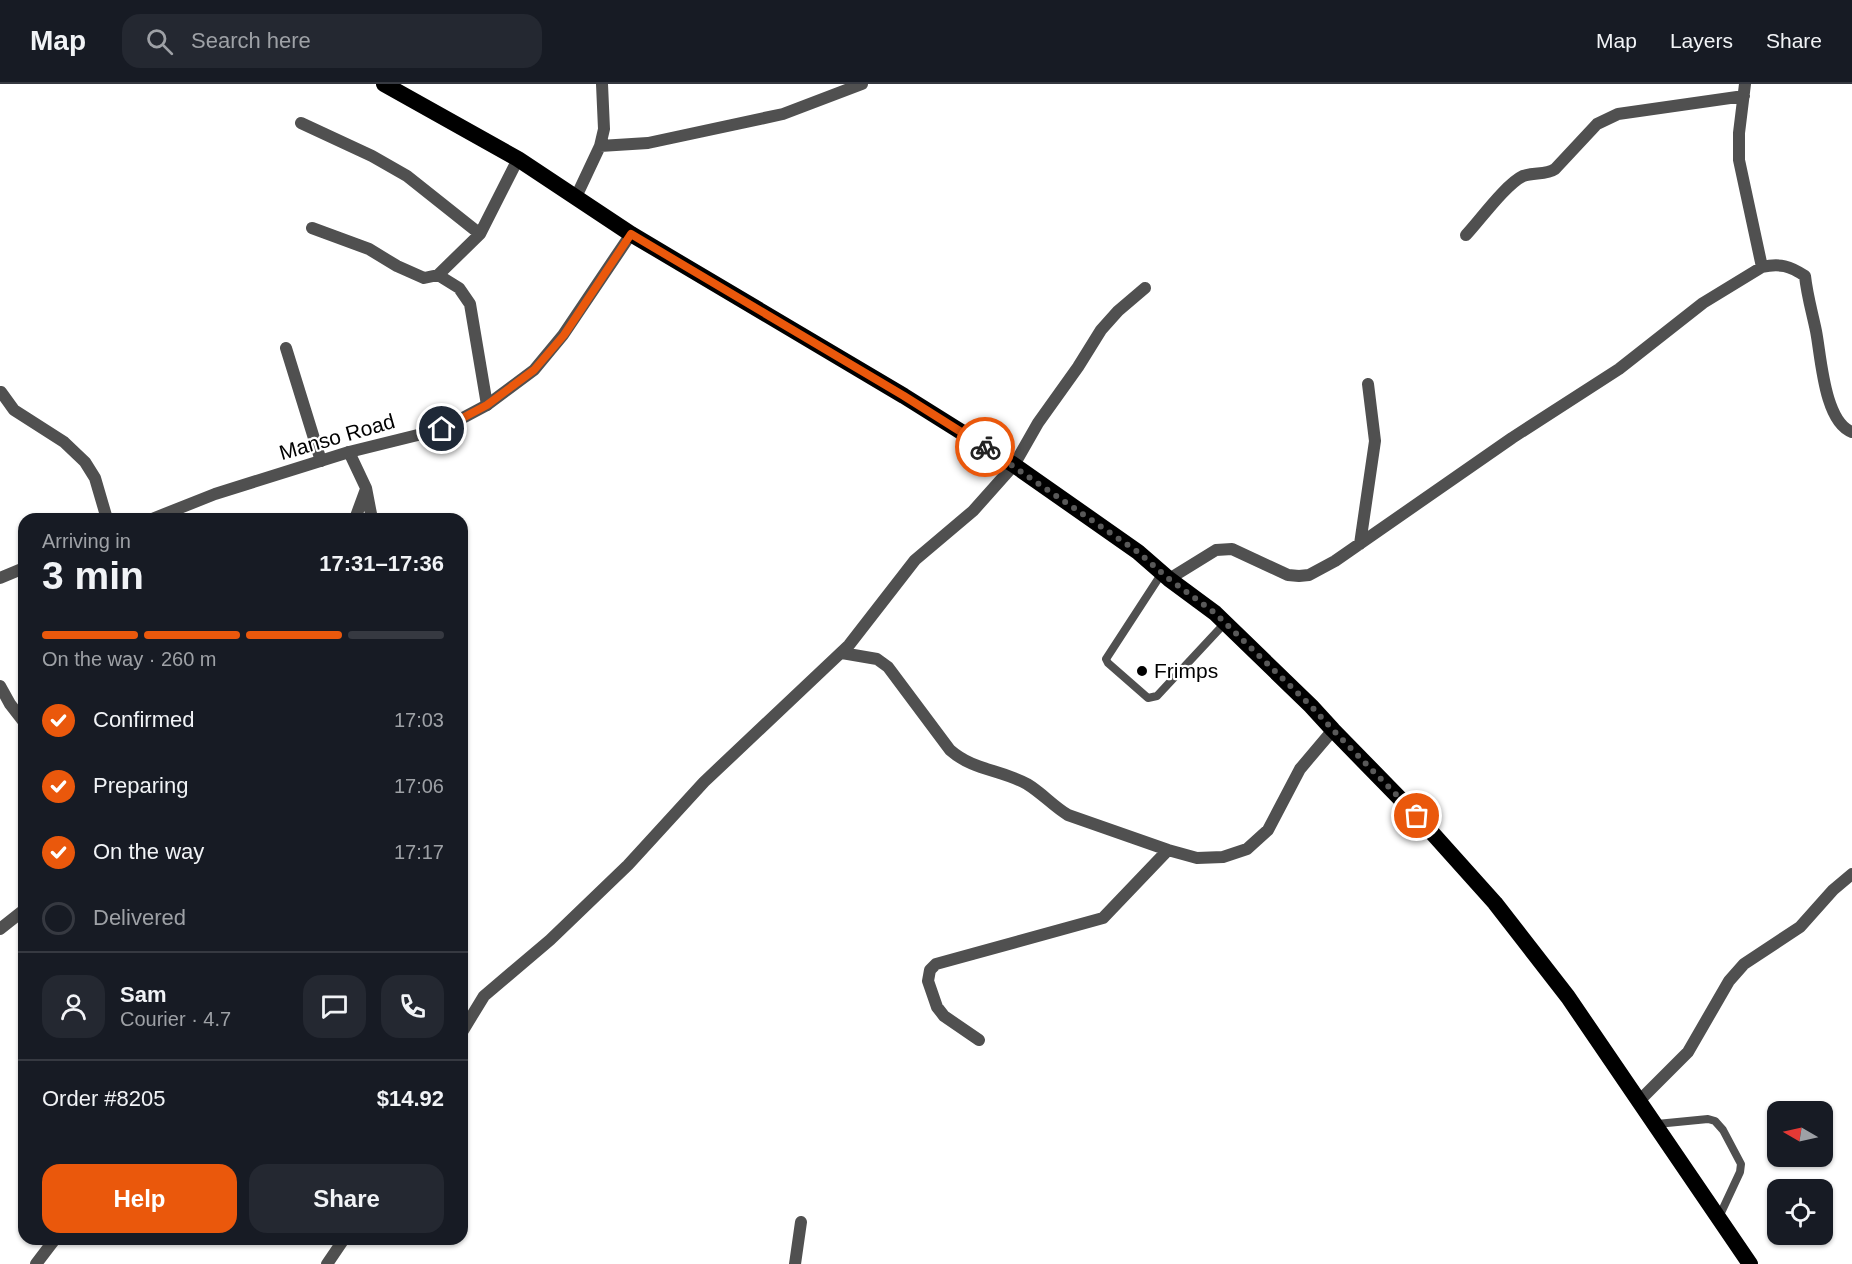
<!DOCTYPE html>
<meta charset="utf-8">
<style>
:root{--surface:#171b24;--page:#242831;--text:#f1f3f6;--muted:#9ea1a6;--line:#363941;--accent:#ea580c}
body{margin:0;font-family:Arial,sans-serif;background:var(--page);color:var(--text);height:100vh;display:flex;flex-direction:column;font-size:22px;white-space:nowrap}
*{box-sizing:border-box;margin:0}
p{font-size:20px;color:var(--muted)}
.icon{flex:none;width:33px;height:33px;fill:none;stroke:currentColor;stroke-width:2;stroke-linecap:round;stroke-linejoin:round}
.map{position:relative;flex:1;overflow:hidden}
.sheet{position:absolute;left:18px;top:429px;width:450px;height:732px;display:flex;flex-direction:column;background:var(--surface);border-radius:18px;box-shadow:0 2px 4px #0004}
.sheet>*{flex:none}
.needle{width:39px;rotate:279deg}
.tools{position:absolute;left:1767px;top:1017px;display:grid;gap:12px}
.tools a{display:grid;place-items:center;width:66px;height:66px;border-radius:12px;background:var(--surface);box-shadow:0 2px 4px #0004;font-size:30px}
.pin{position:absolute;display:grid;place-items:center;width:51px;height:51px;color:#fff;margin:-26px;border:3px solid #fff;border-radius:50%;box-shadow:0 2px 6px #0007}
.courier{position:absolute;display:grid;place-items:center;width:60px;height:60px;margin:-30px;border:4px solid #ea580c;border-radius:50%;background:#fff;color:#222;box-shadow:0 2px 8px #0007}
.head em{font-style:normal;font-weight:700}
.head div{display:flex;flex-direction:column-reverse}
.head{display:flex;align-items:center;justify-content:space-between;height:102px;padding:0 24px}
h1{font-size:39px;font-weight:700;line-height:45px}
.bar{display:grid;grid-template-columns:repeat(4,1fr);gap:9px 6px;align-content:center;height:72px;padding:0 24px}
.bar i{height:8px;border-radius:4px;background:var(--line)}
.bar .current{background:var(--accent)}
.bar p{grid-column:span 4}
.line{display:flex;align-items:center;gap:15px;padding:0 24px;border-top:2px solid var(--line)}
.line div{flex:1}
.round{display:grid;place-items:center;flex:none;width:63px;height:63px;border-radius:18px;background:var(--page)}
ol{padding:0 24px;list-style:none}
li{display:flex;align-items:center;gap:18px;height:66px}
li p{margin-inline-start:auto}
li .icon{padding:6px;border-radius:50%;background:var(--accent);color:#fff;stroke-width:4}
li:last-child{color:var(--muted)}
li i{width:33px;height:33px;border:3px solid var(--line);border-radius:50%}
.primary-button{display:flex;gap:12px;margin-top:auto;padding:12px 24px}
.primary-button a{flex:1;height:69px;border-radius:18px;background:var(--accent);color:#fff;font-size:24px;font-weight:700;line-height:69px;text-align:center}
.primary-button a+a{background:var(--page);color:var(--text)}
header{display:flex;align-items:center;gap:36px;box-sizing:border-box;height:84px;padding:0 30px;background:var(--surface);border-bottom:2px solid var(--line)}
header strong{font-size:28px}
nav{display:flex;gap:33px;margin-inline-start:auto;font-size:21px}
.search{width:420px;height:54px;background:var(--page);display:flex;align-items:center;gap:15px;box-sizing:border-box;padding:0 21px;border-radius:18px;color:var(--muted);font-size:22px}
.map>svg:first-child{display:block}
</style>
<header>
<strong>Map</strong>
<div class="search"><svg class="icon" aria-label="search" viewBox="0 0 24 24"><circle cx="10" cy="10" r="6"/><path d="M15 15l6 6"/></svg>Search here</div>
<nav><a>Map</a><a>Layers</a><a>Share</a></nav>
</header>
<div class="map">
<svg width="1852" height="1180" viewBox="0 0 1852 1180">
<rect width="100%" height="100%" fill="#fff"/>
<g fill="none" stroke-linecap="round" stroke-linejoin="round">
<path stroke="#505050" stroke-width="8" d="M 1162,489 L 1106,575 L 1108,579 L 1148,614 L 1157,612 L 1225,539
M 1657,1040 L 1708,1035 L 1715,1037 L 1723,1046 L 1741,1080 L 1740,1088 L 1719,1133"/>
<path stroke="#505050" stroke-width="12" d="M 1745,0 L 1739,49 L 1739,76 L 1762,183
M 301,39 L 372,72 L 407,92 L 480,150
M 600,62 L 648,59 L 783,30 L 862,0
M 576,113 L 600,62 L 604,45 L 602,0
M 312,144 L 369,165 L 397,182 L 424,194 L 438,191 L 480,150 L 518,75
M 1466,151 C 1480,136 1506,100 1523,92 C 1534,88 1546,91 1555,85 L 1597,40 L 1618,30 L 1744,12
M 438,191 L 459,204 L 470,220 L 487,321
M 286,264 L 321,377
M 1,308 L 14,326 L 64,358 L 85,378 L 95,394 L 107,435
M 349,368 L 366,404 L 372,435
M 355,435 L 366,405
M 1360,460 L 1375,357 L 1368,300
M 1169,495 L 1216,466 L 1232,465 L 1288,491 L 1299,492 L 1309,491 L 1335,477 L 1512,354 L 1619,285 L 1703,219 L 1762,183 C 1780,179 1790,182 1805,192 C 1807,211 1812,228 1816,247 C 1821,272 1824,338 1852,348
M 842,569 L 877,575 L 888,583 L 950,666 C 974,687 1000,685 1027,700 C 1042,709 1053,722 1068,731 L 1168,766 L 1197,774 L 1223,773 L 1247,765 L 1268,746 L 1300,685 L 1333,646
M 0,602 L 10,620 L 24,638
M 0,845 L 24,826
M 462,948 L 484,912 L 550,856 L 628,781 L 704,698 L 849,561 L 915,476 L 973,427 L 1014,381 L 1038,339 L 1078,283 L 1101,246 L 1118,227 L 1145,204
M 979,956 L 944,932 L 937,923 L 928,897 L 930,886 L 936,880 L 1103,834 L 1168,766
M 1639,1017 L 1688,968 L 1729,897 L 1744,880 L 1800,843 L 1833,806 L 1852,790
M 36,1180 L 55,1155
M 327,1180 L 344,1155
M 795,1180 L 801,1138"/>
<path stroke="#505050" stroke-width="12" d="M 152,435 L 215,410 L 349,368 L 442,345 L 487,321 L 534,286 L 563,251 L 631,150
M 0,494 L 24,484"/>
<path stroke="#000" stroke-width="16" d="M 384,0 L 518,75 L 631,150 L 904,312 L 1014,381 L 1138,468 L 1169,495 L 1215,529 L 1311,622 L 1333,646 L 1417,732 L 1495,819 L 1568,913 L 1750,1180"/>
</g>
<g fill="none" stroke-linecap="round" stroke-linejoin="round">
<path stroke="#595959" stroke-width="6" stroke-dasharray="0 10.8" d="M 985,363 L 1138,468 L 1169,495 L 1215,529 L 1311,622 L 1333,646 L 1417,732"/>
<path stroke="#ea580c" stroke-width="8" d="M 442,345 L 487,321 L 534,286 L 564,251 L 631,150 L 904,312 L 985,363"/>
</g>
<circle fill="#000" stroke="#fff" stroke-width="2" cx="1142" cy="587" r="6"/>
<g text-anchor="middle" stroke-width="4.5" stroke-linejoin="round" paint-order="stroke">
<g font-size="21" fill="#000" stroke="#fff">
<text transform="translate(337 353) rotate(-16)" y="7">Manso Road</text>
</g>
<g font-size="21" fill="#000" stroke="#fff" text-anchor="start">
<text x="1154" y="594">Frimps</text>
</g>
</g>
</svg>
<div class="tools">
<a><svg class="needle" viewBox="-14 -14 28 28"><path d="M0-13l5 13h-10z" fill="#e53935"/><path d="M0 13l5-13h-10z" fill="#9ea1a6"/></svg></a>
<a><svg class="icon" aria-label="locate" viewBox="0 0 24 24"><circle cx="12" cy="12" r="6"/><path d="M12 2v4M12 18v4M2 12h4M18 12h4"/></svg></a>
</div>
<div class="pin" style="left:1417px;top:732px;background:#ea580c"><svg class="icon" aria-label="bag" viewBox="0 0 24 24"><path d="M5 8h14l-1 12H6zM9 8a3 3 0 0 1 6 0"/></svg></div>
<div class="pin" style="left:442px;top:345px;background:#1f2937"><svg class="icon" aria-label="home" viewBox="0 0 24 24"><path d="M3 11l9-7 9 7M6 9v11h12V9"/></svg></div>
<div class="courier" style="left:985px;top:363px"><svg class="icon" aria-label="bike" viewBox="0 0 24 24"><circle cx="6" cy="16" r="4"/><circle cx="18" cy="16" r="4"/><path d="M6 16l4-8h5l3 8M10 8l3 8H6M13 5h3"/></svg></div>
<section class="sheet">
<div class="head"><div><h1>3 min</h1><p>Arriving in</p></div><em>17:31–17:36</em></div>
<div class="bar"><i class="current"></i><i class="current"></i><i class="current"></i><i></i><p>On the way · 260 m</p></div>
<ol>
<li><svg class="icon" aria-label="check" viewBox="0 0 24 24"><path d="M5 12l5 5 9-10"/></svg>Confirmed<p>17:03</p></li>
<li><svg class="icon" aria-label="check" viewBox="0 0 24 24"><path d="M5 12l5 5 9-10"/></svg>Preparing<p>17:06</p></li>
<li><svg class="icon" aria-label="check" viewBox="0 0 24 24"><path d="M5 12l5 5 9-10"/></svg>On the way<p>17:17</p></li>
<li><i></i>Delivered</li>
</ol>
<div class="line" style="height:108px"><a class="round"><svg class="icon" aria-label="person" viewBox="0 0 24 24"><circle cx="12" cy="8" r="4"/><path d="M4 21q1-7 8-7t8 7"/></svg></a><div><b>Sam</b><p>Courier · 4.7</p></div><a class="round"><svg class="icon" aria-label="chat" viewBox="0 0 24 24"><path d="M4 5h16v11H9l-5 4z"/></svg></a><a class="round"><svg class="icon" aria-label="phone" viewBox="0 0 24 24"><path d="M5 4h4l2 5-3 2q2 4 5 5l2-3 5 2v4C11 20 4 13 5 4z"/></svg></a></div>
<div class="line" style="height:78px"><div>Order #8205</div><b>$14.92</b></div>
<div class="primary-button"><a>Help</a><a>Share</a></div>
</section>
</div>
